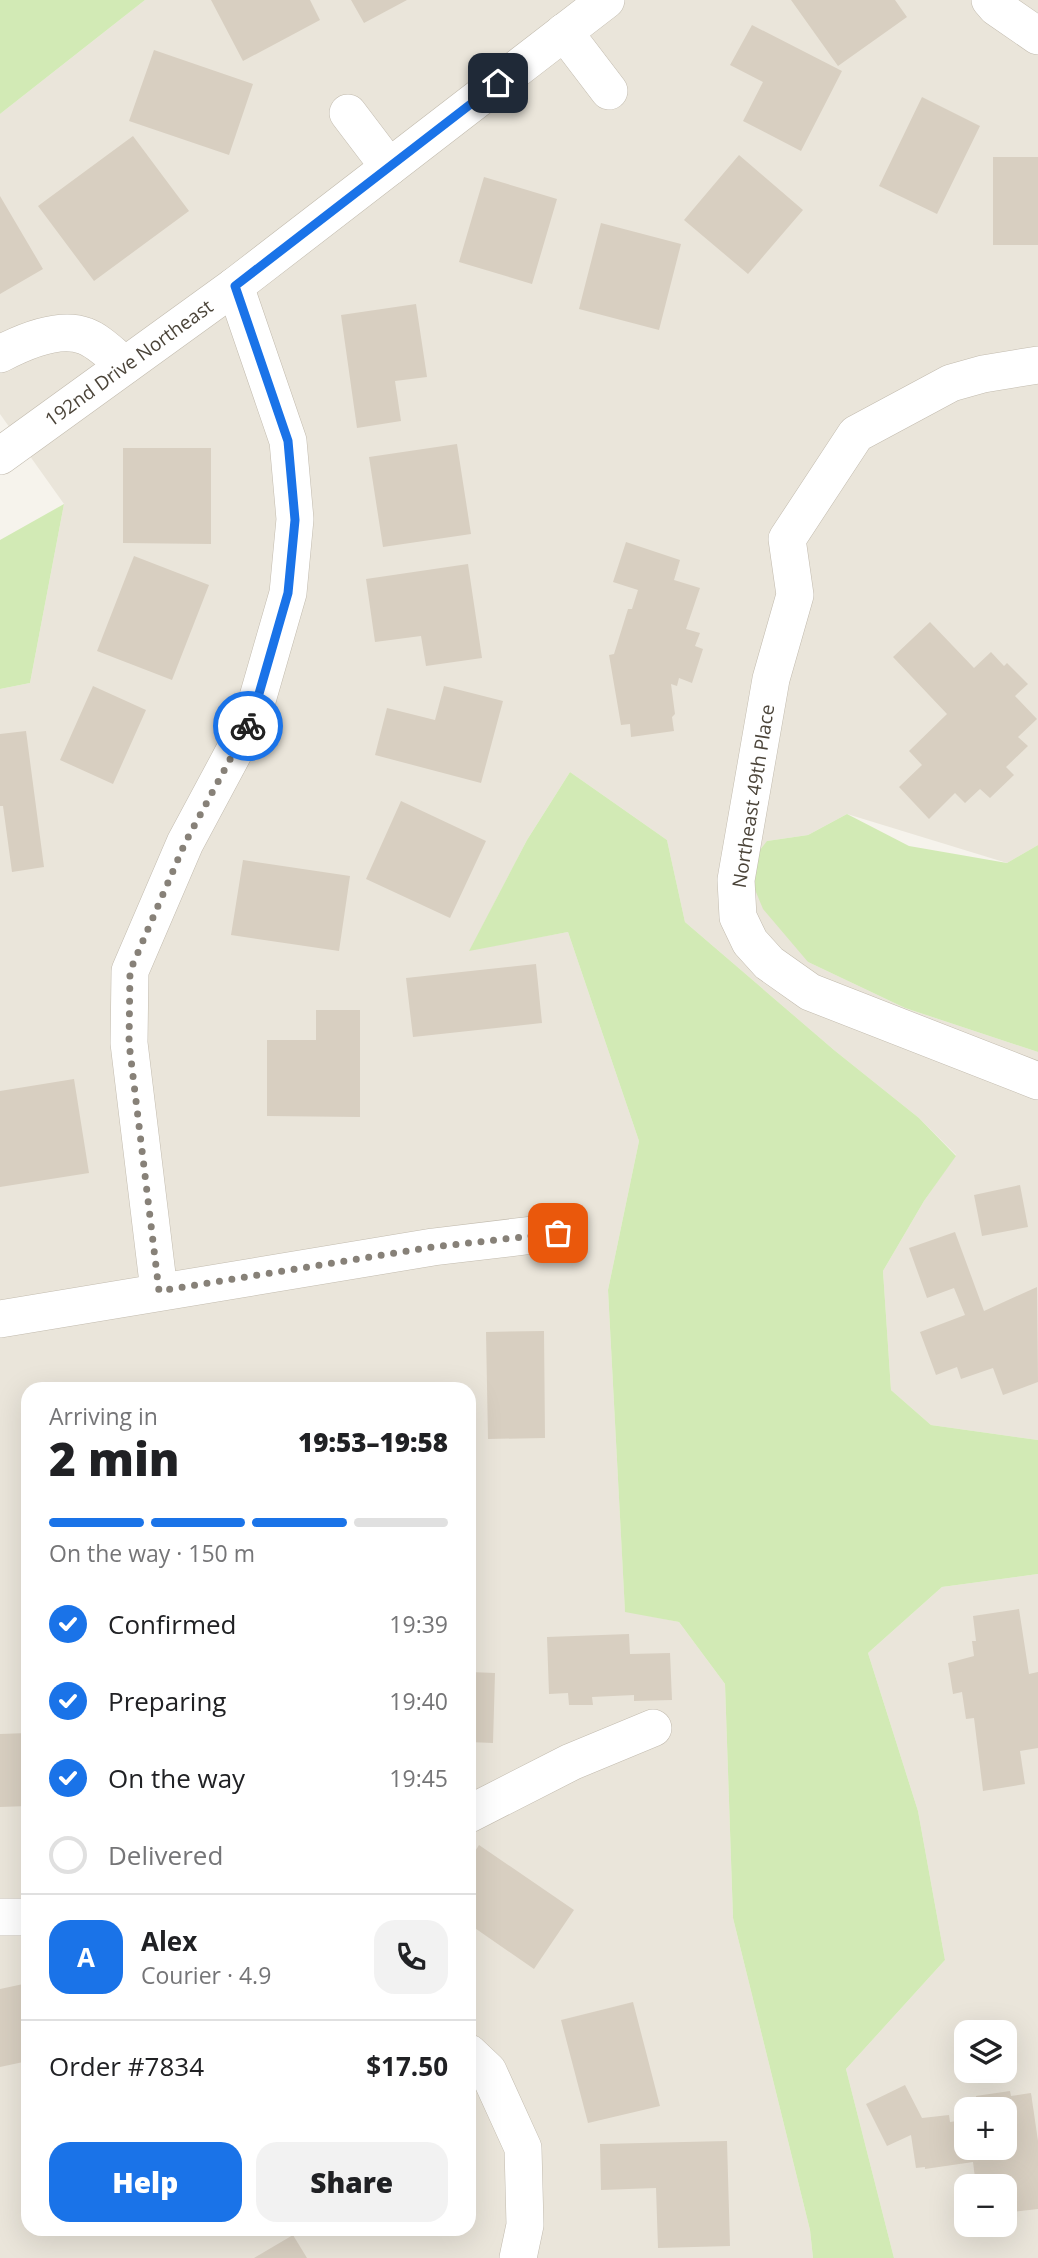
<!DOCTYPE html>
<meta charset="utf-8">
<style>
:root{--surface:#fff;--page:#f2f2f2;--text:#202124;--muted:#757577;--line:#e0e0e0;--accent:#1a73e8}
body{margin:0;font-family:"Open Sans",sans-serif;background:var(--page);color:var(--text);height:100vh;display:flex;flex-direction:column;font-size:26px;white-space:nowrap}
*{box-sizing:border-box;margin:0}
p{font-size:23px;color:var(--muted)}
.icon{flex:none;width:38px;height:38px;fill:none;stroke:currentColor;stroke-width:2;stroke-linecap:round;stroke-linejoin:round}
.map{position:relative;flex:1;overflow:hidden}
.sheet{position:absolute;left:21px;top:1382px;width:455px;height:854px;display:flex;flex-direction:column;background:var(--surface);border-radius:21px;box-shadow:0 7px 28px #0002}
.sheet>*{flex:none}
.fabs{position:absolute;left:954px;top:2020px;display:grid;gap:14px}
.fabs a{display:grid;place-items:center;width:63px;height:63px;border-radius:14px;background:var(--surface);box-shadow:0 7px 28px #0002;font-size:35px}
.pin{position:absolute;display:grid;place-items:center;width:60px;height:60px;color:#fff;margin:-30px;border-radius:14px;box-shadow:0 4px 10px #0006}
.courier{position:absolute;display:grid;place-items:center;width:70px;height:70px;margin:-35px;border:5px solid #1a73e8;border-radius:50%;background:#fff;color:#222;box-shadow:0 2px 9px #0007}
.overview em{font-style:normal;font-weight:800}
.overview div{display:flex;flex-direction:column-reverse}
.overview{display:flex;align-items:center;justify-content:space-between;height:119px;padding:0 28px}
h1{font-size:46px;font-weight:800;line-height:52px}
.bar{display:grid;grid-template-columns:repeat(4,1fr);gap:10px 7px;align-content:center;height:84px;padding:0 28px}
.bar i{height:9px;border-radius:5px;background:var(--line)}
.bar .on{background:var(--accent)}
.bar p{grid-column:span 4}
.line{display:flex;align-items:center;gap:18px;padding:0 28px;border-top:2px solid var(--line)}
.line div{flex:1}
.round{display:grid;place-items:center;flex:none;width:74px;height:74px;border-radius:21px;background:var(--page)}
ol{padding:0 28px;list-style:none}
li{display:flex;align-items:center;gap:21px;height:77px}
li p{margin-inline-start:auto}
li .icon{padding:7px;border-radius:50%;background:var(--accent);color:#fff;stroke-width:4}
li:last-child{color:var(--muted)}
li i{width:38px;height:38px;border:4px solid var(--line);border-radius:50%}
.action{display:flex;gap:14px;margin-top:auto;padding:14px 28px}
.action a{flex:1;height:80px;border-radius:21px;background:var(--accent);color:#fff;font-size:28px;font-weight:800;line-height:80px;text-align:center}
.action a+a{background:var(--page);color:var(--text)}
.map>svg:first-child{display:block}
</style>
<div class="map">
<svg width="1038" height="2258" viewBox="0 0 1038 2258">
<rect width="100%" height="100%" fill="#f6f3ec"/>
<path fill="#eae5da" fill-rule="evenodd" d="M 145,0 L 1038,0 L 1038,845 L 1007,863 L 847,814 L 808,835 L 767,841 L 808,962 L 905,1008 L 1038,1052 L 1038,1440 L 931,1425 L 891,1390 L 883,1271 L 924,1201 L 956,1155 L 919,1118 L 834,1050 L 685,922 L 667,840 L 570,772 L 527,840 L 470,950 L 568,932 L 639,1141 L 608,1290 L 625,1611 L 679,1622 L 725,1684 L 733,1918 L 810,2230 L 813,2258 L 0,2258 L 0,689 L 30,683 L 64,504 L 0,414 L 0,114 ZM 28,1390 L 469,1390 L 469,2230 L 28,2230 Z
M 1038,1574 L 1038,2258 L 894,2258 L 846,2069 L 945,1960 L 918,1811 L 868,1653 L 942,1587 ZM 966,2032 L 1004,2032 L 1004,2070 L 966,2070 ZM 966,2109 L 1004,2109 L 1004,2147 L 966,2147 ZM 966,2186 L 1004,2186 L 1004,2224 L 966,2224 Z"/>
<path fill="#d2eab5" d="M 0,0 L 145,0 L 0,114 Z
M 64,504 L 30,683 L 0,689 L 0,540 Z
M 570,772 L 667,840 L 685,922 L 834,1050 L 919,1118 L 956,1156 L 924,1201 L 883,1271 L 891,1390 L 931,1425 L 1038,1440 L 1038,1574 L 942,1587 L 868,1653 L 918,1811 L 945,1960 L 846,2069 L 894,2258 L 813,2258 L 810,2230 L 733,1918 L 725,1684 L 679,1622 L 625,1612 L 608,1290 L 639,1141 L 568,932 L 469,951 L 527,840 Z
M 847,814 L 909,846 L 1007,863 L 1038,845 L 1038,1052 L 905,1008 L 808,962 L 763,909 L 746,868 L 767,841 L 808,835 Z"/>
<path fill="#d8cfc1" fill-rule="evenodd" d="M 211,0 L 310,0 L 320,20 L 243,61 Z
M 351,0 L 407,0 L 364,23 Z
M 791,0 L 895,0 L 907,17 L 838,66 Z
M 752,25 L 842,71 L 801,151 L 743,121 L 763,82 L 730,65 Z
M 154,50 L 253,84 L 229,155 L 129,121 Z
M 922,97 L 980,126 L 937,214 L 879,186 Z
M 133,136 L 189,211 L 94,281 L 38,206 Z
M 739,155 L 803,210 L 748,274 L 684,220 Z
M 993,157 L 1038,157 L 1038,245 L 993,245 Z
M 484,177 L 557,199 L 532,284 L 459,262 Z
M 0,196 L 43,269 L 0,294 Z
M 601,223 L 681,244 L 659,330 L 579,309 Z
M 416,304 L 427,377 L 395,381 L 401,421 L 357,428 L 341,315 Z
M 457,444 L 471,534 L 383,547 L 369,457 Z
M 123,448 L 211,448 L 211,544 L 123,543 Z
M 626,542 L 680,560 L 674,580 L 700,588 L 686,629 L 700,633 L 695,646 L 703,649 L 692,683 L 679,678 L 677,686 L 671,684 L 675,714 L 672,717 L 674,731 L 631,737 L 630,724 L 621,725 L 609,655 L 614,654 L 628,609 L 632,609 L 638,590 L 613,582 Z
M 134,556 L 209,585 L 172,680 L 97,651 Z
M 468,564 L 482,658 L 426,666 L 421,636 L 375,642 L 366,579 Z
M 930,622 L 974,668 L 991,652 L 1004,666 L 1007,663 L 1028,684 L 1015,696 L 1037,719 L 1018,737 L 1028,746 L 1006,767 L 1014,775 L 990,798 L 980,789 L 965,803 L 955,793 L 929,819 L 899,787 L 922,765 L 909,751 L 947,714 L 893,657 Z
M 93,686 L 146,710 L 113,784 L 60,760 Z
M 444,686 L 503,701 L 481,783 L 375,755 L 387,708 L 435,720 Z
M 26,731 L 44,867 L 12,872 L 3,806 L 0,806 L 0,734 Z
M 401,801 L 486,841 L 450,918 L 366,879 Z
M 243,860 L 350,876 L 339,951 L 231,935 Z
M 536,964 L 542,1023 L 413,1037 L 406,978 Z
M 316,1010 L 360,1010 L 360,1117 L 267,1116 L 267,1040 L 316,1040 Z
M 74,1079 L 89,1173 L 0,1187 L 0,1091 Z
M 1020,1185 L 1028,1227 L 982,1236 L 974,1195 Z
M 955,1232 L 984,1311 L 1037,1287 L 1038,1382 L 1003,1395 L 993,1368 L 961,1379 L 957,1367 L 936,1375 L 920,1332 L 965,1315 L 954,1288 L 927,1298 L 909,1248 Z
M 544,1331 L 545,1438 L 488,1439 L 486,1332 Z
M 347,1384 L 348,1390 L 320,1390 L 320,1388 Z
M 1019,1609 L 1029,1674 L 1038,1672 L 1038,1748 L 1020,1751 L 1025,1784 L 983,1791 L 974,1718 L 966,1719 L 962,1692 L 953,1694 L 948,1663 L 974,1656 L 972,1641 L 976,1641 L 973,1616 Z
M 629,1634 L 630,1654 L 670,1653 L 672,1700 L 634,1701 L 634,1695 L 592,1697 L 593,1705 L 569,1705 L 568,1693 L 549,1694 L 547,1637 Z
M 469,1672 L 495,1673 L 493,1743 L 469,1742 Z
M 28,1733 L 28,1806 L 0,1807 L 0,1734 Z
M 479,1845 L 574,1910 L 534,1969 L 469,1924 L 469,1861 Z
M 28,1983 L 28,2061 L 0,2067 L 0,1989 Z
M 633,2002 L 660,2106 L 588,2123 L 561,2020 Z
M 905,2085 L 922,2118 L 949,2115 L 950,2122 L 957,2121 L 958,2108 L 977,2105 L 976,2096 L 1010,2091 L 1011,2096 L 1031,2093 L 1038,2141 L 1038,2209 L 1004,2213 L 1004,2186 L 976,2186 L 973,2162 L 925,2169 L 925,2167 L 916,2168 L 911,2135 L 887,2146 L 866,2104 ZM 966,2109 L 1004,2109 L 1004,2147 L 966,2147 Z
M 727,2141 L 730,2246 L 658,2248 L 656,2188 L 601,2190 L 600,2144 Z
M 293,2235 L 307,2258 L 254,2258 Z"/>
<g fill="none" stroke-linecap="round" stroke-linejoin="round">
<g stroke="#c2bbae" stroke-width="38">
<g id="minor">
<path d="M 990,0 L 996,7 L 1038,36"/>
<path d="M 564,32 L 609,91"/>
<path d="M 348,113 L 389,167"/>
<path d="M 0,354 C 23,342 59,326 85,336 C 99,341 113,356 125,365"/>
<path d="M 1038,365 L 983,374 L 951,383 L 856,434 L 787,539 L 795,595 L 771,679 L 736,880 L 738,917 L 750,942 L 769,963 L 810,992 L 1038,1081"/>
<path id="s1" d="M 0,456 L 235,286 L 606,0"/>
<path d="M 159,1291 L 129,1043 L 130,971 L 185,843 L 252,718 L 288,593 L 295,519 L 288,441 L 235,286"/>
<path d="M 0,1319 L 433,1247 L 558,1232"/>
<path d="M 469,1814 L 571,1762 L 653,1728"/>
<path d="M 0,1917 L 28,1917"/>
<path d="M 469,2053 L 488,2071 L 523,2148 L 525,2225 L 518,2258"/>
</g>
</g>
<use href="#minor" stroke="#fff" stroke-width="37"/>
</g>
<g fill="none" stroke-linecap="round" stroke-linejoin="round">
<path stroke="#878178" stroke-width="7" stroke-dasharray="0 12.6" d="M 248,726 L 185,843 L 130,971 L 129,1043 L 159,1291 L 433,1247 L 558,1233"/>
<path stroke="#1a73e8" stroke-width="9" d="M 248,726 L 252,718 L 288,593 L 295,520 L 288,441 L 235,286 L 498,83"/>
</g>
<g text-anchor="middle" stroke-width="5" stroke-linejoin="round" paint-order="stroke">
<g font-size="19" fill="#4b4439" stroke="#fff">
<text dy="7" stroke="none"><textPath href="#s1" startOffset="159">192nd Drive Northeast</textPath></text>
<text transform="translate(753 796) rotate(-81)" y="7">Northeast 49th Place</text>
</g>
</g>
</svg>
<div class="fabs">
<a><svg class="icon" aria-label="layers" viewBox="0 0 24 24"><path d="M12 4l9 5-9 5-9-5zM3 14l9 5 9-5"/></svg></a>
<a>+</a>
<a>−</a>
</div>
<div class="pin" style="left:558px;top:1233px;background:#ea580c"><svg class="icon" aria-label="bag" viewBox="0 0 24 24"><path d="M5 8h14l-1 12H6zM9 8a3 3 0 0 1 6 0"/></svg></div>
<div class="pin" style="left:498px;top:83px;background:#1f2937"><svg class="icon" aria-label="home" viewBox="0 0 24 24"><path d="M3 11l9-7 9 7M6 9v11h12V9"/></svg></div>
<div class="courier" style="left:248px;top:726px"><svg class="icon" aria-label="bike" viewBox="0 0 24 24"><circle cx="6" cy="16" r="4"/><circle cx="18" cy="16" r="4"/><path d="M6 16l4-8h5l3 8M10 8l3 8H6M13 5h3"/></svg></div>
<section class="sheet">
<div class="overview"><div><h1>2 min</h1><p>Arriving in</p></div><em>19:53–19:58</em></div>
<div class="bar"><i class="on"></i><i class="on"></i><i class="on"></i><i></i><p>On the way · 150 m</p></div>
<ol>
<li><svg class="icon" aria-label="check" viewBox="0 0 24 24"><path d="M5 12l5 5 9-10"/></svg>Confirmed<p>19:39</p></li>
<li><svg class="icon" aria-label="check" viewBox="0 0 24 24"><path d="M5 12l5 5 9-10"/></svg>Preparing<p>19:40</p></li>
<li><svg class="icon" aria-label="check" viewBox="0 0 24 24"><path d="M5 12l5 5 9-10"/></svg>On the way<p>19:45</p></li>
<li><i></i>Delivered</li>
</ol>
<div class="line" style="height:126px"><b class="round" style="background:var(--accent);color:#fff">A</b><div><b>Alex</b><p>Courier · 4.9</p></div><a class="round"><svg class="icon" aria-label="phone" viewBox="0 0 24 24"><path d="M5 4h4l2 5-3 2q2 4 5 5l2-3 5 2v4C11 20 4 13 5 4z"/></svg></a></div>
<div class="line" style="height:91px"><div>Order #7834</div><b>$17.50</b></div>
<div class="action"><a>Help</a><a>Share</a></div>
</section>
</div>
